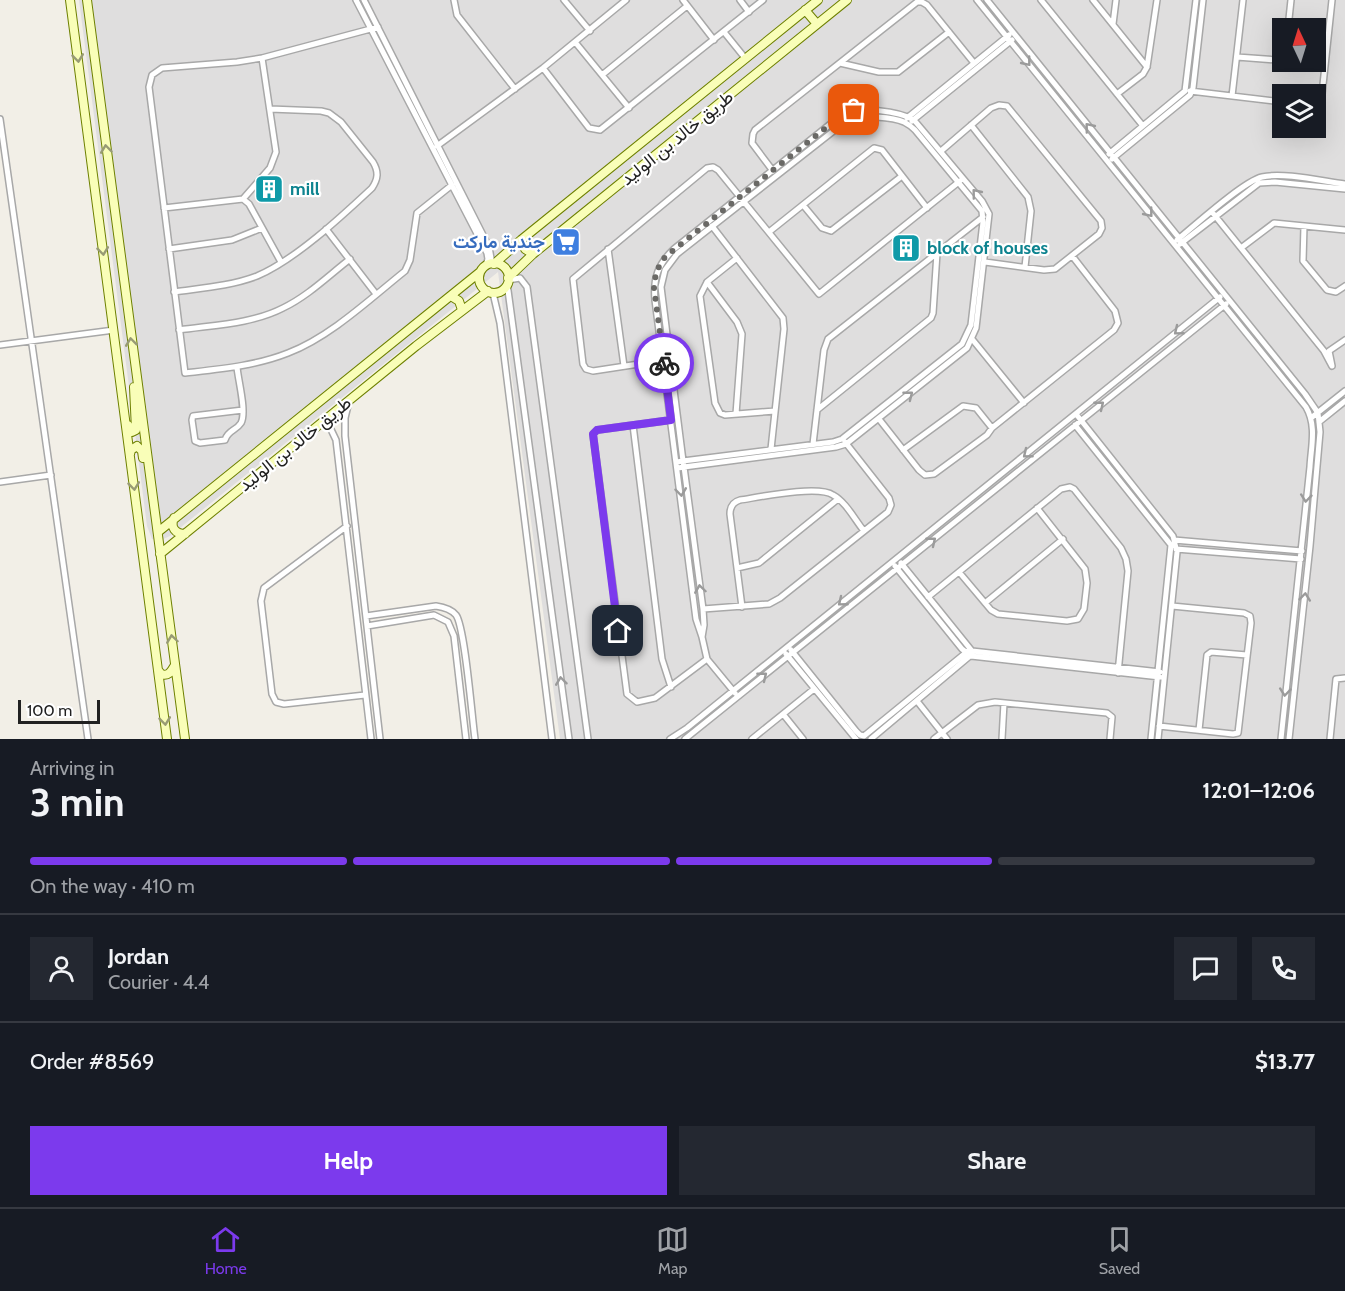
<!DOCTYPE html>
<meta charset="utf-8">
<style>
:root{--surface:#171b24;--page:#242831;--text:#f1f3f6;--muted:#9ea1a6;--line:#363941;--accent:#7c3aed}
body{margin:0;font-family:Cabin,Vazirmatn,sans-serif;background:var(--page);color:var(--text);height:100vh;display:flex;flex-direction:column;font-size:22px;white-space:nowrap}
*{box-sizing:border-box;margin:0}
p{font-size:20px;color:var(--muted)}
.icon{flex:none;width:33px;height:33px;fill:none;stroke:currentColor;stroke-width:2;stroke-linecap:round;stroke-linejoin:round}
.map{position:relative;height:739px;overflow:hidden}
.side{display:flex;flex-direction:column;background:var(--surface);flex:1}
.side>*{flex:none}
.needle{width:39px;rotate:356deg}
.fabs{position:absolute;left:1272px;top:18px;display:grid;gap:12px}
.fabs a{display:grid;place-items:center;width:54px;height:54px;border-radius:0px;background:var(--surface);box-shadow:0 6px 24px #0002;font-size:30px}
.scale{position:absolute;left:18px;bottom:15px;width:82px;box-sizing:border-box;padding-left:6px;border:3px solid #212121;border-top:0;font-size:16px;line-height:21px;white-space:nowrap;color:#212121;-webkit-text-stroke:4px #fff;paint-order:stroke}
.pin{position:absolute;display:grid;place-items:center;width:51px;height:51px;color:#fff;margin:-26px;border-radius:12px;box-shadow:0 3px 9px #0006}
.courier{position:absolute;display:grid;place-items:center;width:60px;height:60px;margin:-30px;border:4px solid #7c3aed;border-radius:50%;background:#fff;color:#222;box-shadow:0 2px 8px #0007}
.headline em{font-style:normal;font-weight:700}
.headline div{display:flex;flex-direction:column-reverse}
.headline{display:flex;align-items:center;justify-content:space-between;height:102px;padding:0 30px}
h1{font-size:39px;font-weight:700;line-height:45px}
.bar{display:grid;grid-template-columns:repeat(4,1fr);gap:9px 6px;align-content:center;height:72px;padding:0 30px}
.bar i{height:8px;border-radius:4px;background:var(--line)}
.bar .current{background:var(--accent)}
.bar p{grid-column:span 4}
.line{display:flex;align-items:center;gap:15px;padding:0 30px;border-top:2px solid var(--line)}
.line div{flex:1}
.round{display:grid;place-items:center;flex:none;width:63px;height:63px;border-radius:0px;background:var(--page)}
.primary-button{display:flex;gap:12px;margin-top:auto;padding:12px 30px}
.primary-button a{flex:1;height:69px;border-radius:0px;background:var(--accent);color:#fff;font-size:24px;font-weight:700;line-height:69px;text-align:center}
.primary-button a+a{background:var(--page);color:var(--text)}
.tab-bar{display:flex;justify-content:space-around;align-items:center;height:84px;border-top:2px solid var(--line);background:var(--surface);font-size:16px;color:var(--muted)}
.tab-bar a{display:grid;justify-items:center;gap:3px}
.tab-bar .current{color:var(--accent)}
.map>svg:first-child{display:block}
</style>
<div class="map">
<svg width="1345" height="739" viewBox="0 0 1345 739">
<rect width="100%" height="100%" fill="#f2efe7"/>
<path fill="#dfdede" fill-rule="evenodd" d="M 79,0 L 1345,0 L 1345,739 L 560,739 L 498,272 L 170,536 L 161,540 L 152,539 L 147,526 ZM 1282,28 L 1316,28 L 1316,62 L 1282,62 ZM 1282,94 L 1316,94 L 1316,128 L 1282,128 Z"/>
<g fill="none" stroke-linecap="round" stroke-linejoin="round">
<g stroke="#a8a8a8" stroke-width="8">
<path id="street" d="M 356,0 L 487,253 L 488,259 L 486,265
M 364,0 L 489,247 L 492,264
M 454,0 L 457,15 L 515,89
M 564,0 L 590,31
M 683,0 L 714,40
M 740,0 L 749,12
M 977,0 L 1306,407 C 1317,426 1311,447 1310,467 L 1281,739
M 987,0 L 1305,394 L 1318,413 L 1320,432 L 1310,546 L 1289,739
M 1041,0 L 1143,126
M 1093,0 L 1147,67
M 1113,24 L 1116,0
M 378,27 L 262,58 L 237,62 L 162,68 L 152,75 L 149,87 L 185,373 C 220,369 255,366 288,353 C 330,337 370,299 405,271 L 410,260 L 417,213 L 452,185
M 1288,28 L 1291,0
M 724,32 L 745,58
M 575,42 L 629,108
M 1237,57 L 1277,60 L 1282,58
M 840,63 L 879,72 L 898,72 L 949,32
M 543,68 L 589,128 L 600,130 L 763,0
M 602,75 L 687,6
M 1190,91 L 1282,102
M 1117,94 L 1143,74 L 1147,67 L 1157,0
M 1232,96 L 1243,0
M 1316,103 L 1320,100 L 1322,94 L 1332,0
M 907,118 L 1009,35
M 0,119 L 88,739
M 912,121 L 1012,40
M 971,125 L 1028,197 L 1031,211 L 1025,267
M 437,146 L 543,68 L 626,0
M 941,151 L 991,108 L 999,105 L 1007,106 L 1101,221 L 1102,228 L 1099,234 L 1055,269 L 1044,270 L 985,262
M 1109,154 L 1185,91 L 1196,0
M 1112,159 L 1190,95 L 1193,88 L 1203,0
M 773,171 L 752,143 L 753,134 L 755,130 L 917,2 L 922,2 L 927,5 L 974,63
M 243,199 L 270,168 L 276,152 L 262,58
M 803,205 L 822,228 L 831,231 L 902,176
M 164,208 L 243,199 L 249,204 L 281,262
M 1212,212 L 1324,351 L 1332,366 L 1329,351 L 1345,340
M 712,226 L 783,318 L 784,329 L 771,449
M 1304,226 L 1303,261 L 1327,290 L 1336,292 L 1345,286
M 326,229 L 376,294
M 769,232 L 874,148 L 882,150 L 927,208
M 1177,240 C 1194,226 1244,181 1262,177 C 1283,172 1322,181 1345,184
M 1180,244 L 1259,183 L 1275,182 L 1345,189
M 1241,248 L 1274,223 L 1345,230
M 169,249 L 232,240 L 262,228
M 608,249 L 624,366
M 737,258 L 707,282 L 700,296 L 715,403 L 720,413 L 725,415 L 775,411
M 508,280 L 520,278 L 527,287 L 588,739
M 707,282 L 737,322 L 742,334 L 736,414
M 507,283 L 569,739
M 174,292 C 202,288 231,286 257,276 C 295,260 342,216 372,188 C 378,179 379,172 373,162 L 341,122 L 329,113 L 321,111 L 270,109
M 493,293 L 500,323 L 552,739
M 179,330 C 213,325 252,324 283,308 C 308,296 328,276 350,259
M 972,339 L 1024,403
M 0,345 L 114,330
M 665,360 L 593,371 L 586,369 L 583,364 L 573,279 L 707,168 L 713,167 L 718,170 L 819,294 L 960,181
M 237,367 C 238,380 247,412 241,423 C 236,431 228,430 225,440 L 200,443 L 195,441 L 192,420 L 193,416 L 243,410
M 349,401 L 345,418 L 345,436 L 380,739
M 817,410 L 931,318 L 933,313 L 937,253
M 1076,414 L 1173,536 L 1177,552 L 1158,739
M 1311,418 L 1345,391
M 326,419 L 336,440 L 371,739
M 879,419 L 919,470 L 925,475 L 934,474 L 987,435 L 992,428 L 1114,330 L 1118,323 L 1115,311 L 1073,257
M 671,420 L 597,430 L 593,434 L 627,694 L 637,702 L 655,698 L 707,659
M 1319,422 L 1345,401
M 633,425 L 662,659 L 671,687
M 1075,425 L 1171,545 L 1151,739
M 813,444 L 824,350 L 828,339 L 983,217
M 903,450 L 963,406 L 976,408 L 992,428
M 677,462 L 683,461 L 833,442 L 842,439 L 962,344 L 971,325 L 983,222 L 982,211 L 915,130 C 912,127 908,124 904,122 C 893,117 860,115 850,118 L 677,254 L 665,270 L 661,287 L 683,461 L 684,467 L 703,609 L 704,625 L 702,637 L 696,619 L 655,300 C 653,278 658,264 674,249 L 843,114 C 858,106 899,111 914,120 L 982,201 L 989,214 L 976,328 L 967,348 L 846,444 L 836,447 L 684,467 L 678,468
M 0,482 L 51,475
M 347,526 L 264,588 L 261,601 L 272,694 L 276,702 L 284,704 L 365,695
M 1174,540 L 1302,551
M 1176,549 L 1301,559
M 901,563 L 972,651 L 1160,672
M 895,566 L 962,649 L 971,656 L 1160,677
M 737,568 L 759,563 L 838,499
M 959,572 L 991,610 L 998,614 L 1067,621 L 1078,619 L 1084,609 L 1087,583 L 1085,569 L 1037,508
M 928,597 L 1061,489 L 1070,487 L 1074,489 L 1121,548 L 1126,559 L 1128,571 L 1118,673
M 985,603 L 1063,539
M 742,607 L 730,514 C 730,507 733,502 740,500 C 760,497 818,485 833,495 C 846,502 855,520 864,531
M 703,609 L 769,604 L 780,598 L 888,512 L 891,505 L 889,498 L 845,442
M 366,616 L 436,606 C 443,607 451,609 456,615 C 465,627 472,718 475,739
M 367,626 L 434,615 L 448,622 L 454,636 L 466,739
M 702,637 L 707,659 L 735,693
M 791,650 L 856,731 L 860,735 L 864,736 L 968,651
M 786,654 L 856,739
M 917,701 L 947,739
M 783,714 L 803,739
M 1159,726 L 1233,734 L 1238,733 L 1251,623 L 1250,616 L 1244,613 L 1172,606
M 1199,730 L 1207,655 L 1211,652 L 1247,655
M 670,739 L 687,728 L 1220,297
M 685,739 L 1226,304
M 752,739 L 814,689
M 871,739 L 971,655
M 934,739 L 978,705 L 995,702 L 1107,713 L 1112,717 L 1110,739
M 1002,739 L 1004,703
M 1330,739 L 1336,679 L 1345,678"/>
</g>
<g stroke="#6e8000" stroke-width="10">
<path id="secondary" d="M 70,0 L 167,739
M 87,0 L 185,739
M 805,10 L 817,24
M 521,240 L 525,249 L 533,254
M479 278a15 15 0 1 1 30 0a15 15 0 1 1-30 0Z
M 494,264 L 521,240 L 818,0
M 508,278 L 533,254 L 847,0
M 451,296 L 459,301 L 462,310
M 128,425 L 130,431 L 132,432 L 136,430 L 134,387
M 130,454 L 131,450 L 137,446 L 142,451 L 143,458
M 174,518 C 170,527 175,534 185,534
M 158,532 L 480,272
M 160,554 L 416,346 L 488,291
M 158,670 L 161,674 C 169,677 172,670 175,665"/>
</g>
<use href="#street" stroke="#fff" stroke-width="5"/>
<use href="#secondary" stroke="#f9feb8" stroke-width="8"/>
</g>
<defs><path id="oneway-chevron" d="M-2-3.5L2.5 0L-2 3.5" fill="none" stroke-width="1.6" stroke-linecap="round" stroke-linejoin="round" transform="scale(1.5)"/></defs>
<g stroke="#989b74">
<use href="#oneway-chevron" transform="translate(78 58) rotate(83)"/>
<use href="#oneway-chevron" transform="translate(106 149) rotate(-97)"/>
<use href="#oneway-chevron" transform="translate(103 251) rotate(83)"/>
<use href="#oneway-chevron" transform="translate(131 342) rotate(-97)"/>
<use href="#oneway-chevron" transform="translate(134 486) rotate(83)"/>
<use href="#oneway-chevron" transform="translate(172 639) rotate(-98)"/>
<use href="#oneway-chevron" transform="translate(165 721) rotate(83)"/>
</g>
<g stroke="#9b9b9b">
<use href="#oneway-chevron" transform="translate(1027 62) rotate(51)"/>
<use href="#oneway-chevron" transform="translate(1089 127) rotate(-129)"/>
<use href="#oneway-chevron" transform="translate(976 193) rotate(-129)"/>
<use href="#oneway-chevron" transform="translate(1149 213) rotate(51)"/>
<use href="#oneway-chevron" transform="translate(1178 331) rotate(141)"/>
<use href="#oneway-chevron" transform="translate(909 395) rotate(-38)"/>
<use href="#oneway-chevron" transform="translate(1100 405) rotate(-39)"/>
<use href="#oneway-chevron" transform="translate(1027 454) rotate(141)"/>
<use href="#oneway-chevron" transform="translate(681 492) rotate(83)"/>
<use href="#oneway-chevron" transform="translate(1306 498) rotate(96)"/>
<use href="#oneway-chevron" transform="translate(932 541) rotate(-39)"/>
<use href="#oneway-chevron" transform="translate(700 589) rotate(-98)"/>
<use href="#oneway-chevron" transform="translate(1305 597) rotate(-84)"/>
<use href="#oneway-chevron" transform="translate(842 602) rotate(141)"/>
<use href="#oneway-chevron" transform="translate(763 676) rotate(-39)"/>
<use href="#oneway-chevron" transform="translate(561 681) rotate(-97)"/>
<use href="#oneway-chevron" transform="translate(1285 692) rotate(96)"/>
</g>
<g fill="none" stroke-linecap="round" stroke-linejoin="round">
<path stroke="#6a6966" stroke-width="6" stroke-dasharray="0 10.8" d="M 664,363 L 654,288 L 656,272 L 665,257 L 843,114 L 854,110"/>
<path stroke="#7c3aed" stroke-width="8" d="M 618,631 L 593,434 L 597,430 L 671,420 L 664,363"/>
</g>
<defs>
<g id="building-square" transform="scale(1.5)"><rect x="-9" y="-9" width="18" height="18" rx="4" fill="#0f9aa8" stroke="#fff"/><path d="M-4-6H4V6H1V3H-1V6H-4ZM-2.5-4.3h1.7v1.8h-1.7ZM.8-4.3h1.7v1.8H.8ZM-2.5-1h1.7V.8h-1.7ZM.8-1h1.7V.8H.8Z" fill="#fff"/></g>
<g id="supermarket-square" transform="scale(1.5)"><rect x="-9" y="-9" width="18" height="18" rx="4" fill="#3f7fe0" stroke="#fff"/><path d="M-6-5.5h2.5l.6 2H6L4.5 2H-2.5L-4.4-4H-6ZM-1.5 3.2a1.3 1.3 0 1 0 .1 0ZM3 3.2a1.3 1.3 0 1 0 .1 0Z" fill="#fff"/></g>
</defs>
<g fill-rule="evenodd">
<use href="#building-square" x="269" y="189"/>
<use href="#supermarket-square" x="566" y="242"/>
<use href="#building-square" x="906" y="248"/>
</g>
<g text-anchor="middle" stroke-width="4.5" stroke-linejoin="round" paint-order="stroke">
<g font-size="18" fill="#212121" stroke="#fff">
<text transform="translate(677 138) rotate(-39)" y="6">طريق خالد بن الوليد</text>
<text transform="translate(295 444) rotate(-39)" y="6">طريق خالد بن الوليد</text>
</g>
<g font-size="18" font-weight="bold" fill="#0d838f" stroke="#fff" text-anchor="start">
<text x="290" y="195">mill</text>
<text x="927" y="254">block of houses</text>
</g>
<g font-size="18" font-weight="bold" fill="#366cbe" stroke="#fff" text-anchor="end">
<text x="545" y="248">جندية ماركت</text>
</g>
</g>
</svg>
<div class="fabs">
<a><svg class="needle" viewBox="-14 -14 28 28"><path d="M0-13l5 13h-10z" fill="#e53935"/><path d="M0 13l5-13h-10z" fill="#9ea1a6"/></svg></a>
<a><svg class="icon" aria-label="layers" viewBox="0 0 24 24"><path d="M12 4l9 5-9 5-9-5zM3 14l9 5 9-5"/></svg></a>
</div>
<div class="scale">100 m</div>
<div class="pin" style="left:854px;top:110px;background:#ea580c"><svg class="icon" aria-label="bag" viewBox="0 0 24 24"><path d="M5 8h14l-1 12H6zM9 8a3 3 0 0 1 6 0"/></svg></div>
<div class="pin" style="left:618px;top:631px;background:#1f2937"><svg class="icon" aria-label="home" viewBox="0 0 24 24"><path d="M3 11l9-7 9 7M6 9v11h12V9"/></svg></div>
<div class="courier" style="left:664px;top:363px"><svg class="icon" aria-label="bike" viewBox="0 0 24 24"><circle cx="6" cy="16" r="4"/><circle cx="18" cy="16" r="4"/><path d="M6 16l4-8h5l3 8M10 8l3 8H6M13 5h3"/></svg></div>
</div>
<section class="side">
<div class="headline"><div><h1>3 min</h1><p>Arriving in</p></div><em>12:01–12:06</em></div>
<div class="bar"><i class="current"></i><i class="current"></i><i class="current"></i><i></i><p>On the way · 410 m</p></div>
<div class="line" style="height:108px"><a class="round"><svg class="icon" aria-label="person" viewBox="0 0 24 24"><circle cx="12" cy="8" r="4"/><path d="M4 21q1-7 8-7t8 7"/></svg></a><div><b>Jordan</b><p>Courier · 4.4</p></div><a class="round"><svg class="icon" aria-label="chat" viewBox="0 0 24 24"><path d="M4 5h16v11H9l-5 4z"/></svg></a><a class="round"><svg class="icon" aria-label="phone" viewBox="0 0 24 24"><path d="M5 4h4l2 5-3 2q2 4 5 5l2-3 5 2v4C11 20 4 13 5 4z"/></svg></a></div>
<div class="line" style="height:78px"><div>Order #8569</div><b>$13.77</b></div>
<div class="primary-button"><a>Help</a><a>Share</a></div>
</section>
<nav class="tab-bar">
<a class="current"><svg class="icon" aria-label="home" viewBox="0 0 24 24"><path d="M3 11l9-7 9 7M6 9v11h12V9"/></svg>Home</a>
<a><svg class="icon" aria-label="map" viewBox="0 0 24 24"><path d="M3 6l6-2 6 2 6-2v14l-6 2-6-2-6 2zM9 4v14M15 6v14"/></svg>Map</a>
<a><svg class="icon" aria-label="saved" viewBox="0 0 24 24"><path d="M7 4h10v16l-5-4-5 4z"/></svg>Saved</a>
</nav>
